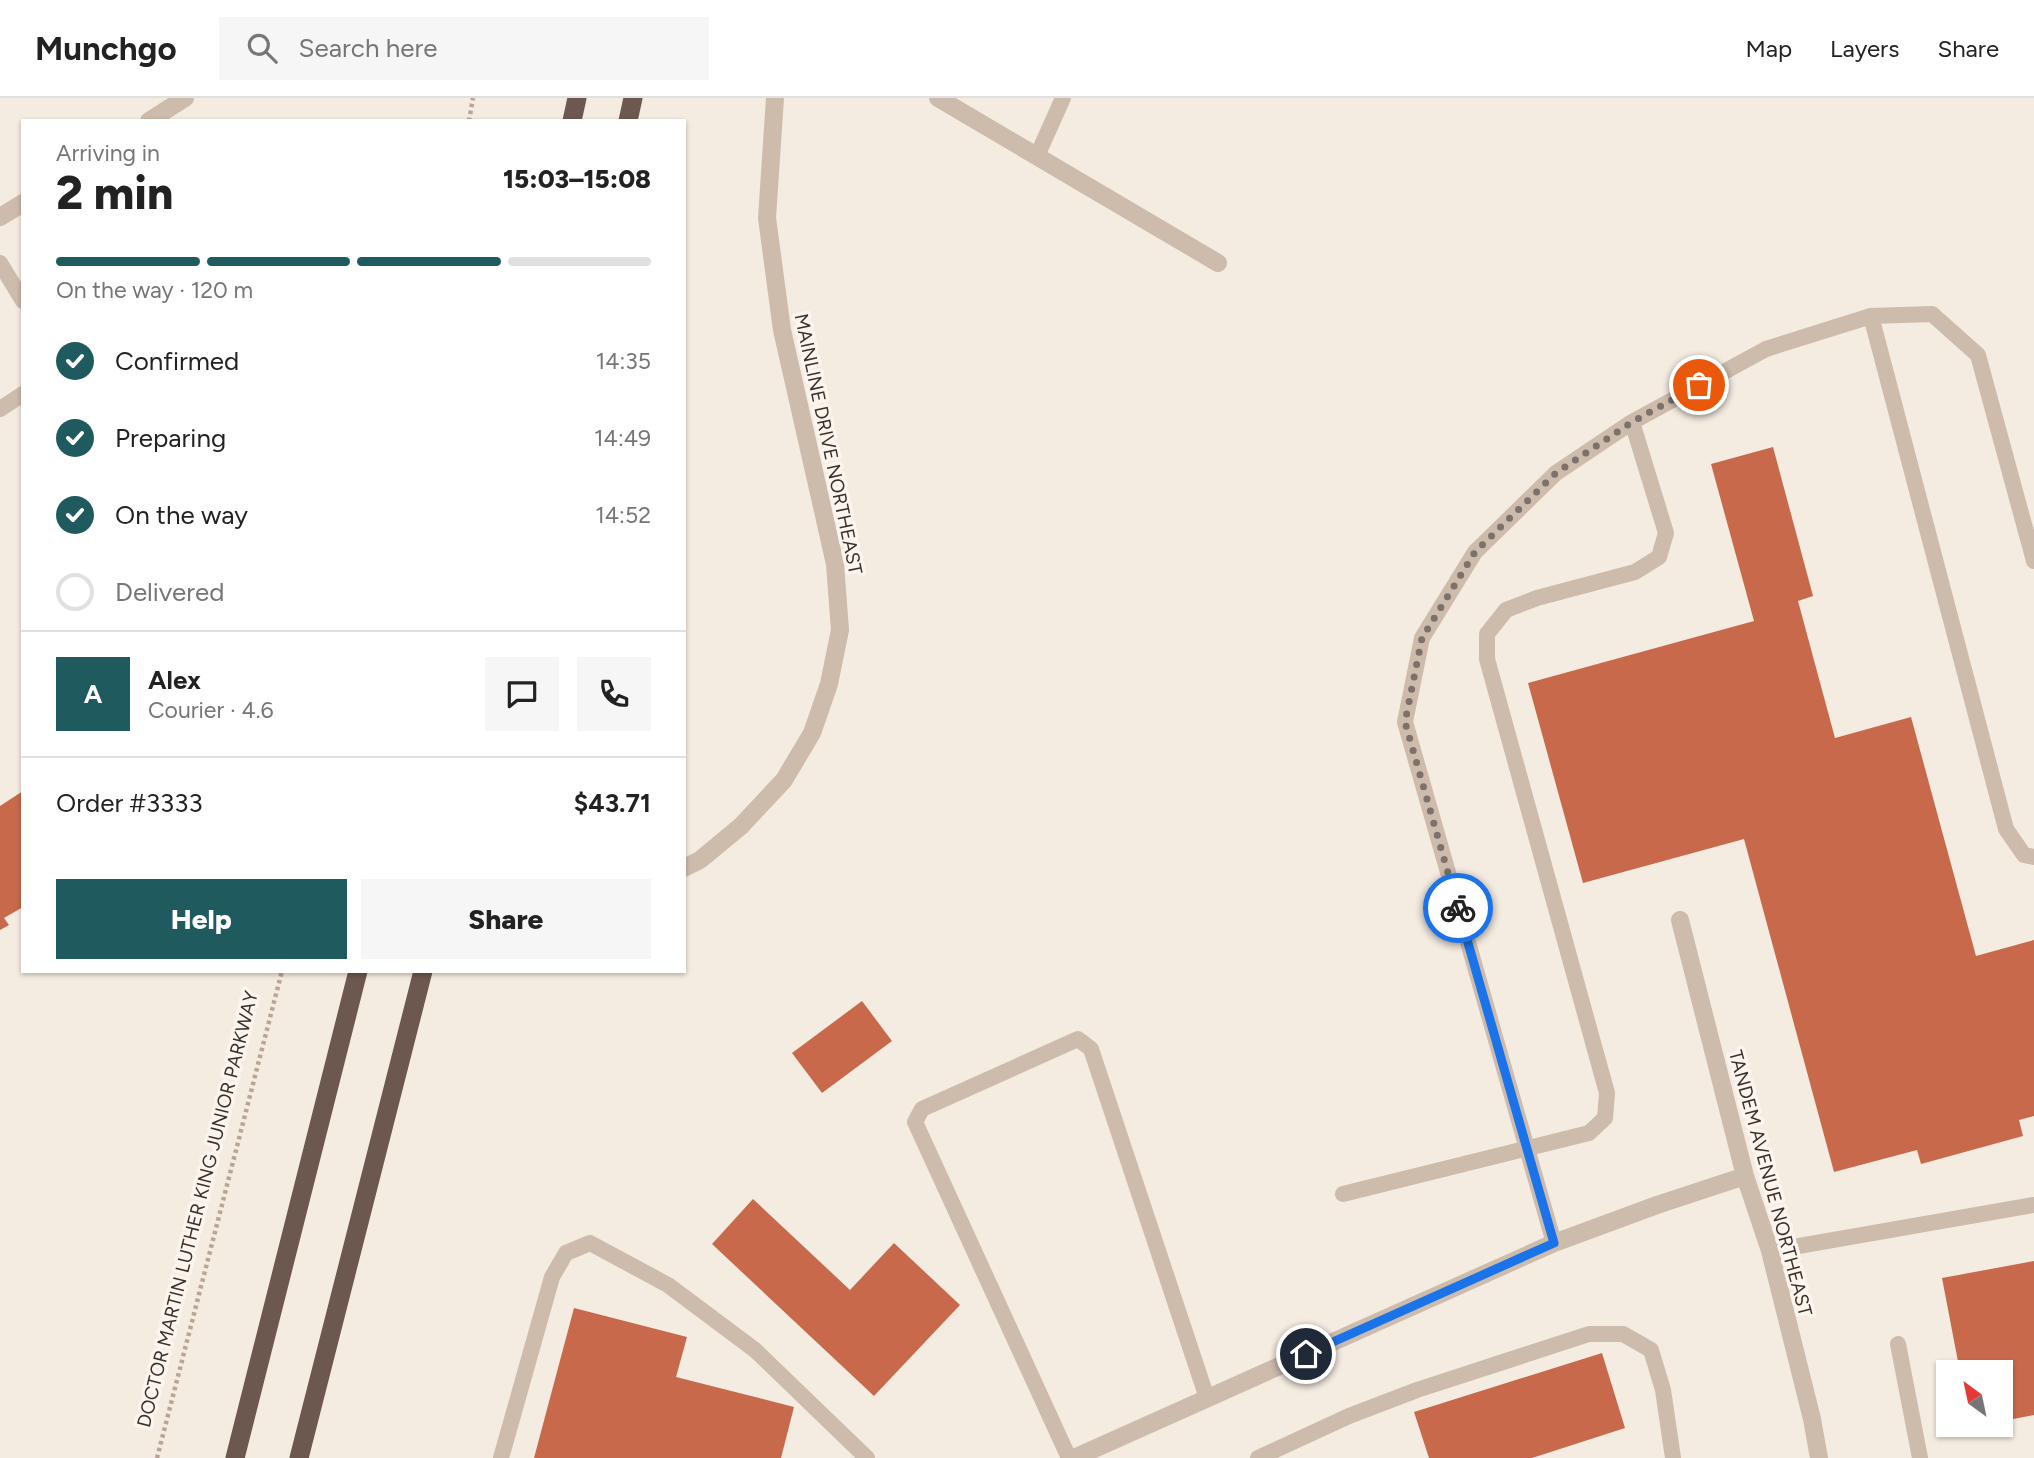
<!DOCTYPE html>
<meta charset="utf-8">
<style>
:root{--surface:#fff;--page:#f6f6f6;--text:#222;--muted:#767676;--line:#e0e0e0;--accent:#1f5a5e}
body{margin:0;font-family:Figtree,sans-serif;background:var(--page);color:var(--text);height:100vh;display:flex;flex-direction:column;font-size:26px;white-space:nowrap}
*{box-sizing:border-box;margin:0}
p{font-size:23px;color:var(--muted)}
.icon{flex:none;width:38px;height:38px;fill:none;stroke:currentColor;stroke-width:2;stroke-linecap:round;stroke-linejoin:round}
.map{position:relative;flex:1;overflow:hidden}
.sheet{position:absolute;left:21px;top:21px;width:665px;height:854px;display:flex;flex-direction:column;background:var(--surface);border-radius:0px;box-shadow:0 2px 5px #0004}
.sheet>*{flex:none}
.needle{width:46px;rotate:327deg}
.fabs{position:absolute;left:1936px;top:1262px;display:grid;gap:14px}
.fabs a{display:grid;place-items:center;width:77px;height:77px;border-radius:0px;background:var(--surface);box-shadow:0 2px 5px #0004;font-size:35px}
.pin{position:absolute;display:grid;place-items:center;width:60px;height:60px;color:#fff;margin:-30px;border:4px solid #fff;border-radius:50%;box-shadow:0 2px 7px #0007}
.courier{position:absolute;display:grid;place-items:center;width:70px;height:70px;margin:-35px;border:5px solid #1a73e8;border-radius:50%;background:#fff;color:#222;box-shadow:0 2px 9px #0007}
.head em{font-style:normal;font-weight:800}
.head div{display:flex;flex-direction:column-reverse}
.head{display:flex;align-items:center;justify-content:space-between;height:119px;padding:0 35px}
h1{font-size:46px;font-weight:800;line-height:52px}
.bar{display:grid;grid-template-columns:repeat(4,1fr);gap:10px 7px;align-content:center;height:84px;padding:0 35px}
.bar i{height:9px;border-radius:5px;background:var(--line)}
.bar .selected{background:var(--accent)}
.bar p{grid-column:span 4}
.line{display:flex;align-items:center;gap:18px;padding:0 35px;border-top:2px solid var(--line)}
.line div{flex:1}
.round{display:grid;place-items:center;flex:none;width:74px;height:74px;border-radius:0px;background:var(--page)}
ol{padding:0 35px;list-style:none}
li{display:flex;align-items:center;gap:21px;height:77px}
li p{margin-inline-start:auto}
li .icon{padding:7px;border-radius:50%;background:var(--accent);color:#fff;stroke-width:4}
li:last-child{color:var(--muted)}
li i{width:38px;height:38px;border:4px solid var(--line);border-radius:50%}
.action{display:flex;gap:14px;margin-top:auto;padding:14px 35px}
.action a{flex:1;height:80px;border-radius:0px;background:var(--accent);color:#fff;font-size:28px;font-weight:800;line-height:80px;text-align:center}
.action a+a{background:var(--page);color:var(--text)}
header{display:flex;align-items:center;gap:42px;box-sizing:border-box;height:98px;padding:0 35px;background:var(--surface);border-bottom:2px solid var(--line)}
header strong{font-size:33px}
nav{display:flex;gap:38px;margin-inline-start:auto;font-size:24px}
.search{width:490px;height:63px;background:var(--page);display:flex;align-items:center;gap:18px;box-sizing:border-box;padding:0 24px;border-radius:0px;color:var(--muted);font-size:26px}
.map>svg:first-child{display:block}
</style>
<header>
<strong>Munchgo</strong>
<div class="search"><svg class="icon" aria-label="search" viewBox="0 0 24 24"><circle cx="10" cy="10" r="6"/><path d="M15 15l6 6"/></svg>Search here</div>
<nav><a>Map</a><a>Layers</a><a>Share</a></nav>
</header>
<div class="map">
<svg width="2034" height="1360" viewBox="0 0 2034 1360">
<rect width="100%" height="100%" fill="#f4ebe1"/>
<path fill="#c8694b" d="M 1773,349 L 1813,498 L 1798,503 L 1835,640 L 1911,619 L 1976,858 L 2034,842 L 2034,1018 L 2019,1022 L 2023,1038 L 1921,1066 L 1917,1052 L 1834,1074 L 1744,741 L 1583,785 L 1528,585 L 1754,523 L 1711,366 Z
M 23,693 L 23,809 L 4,820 L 9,827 L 0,832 L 0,708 Z
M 862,903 L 892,943 L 822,995 L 792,955 Z
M 753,1101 L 850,1192 L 894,1145 L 960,1207 L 874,1298 L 712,1146 Z
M 2034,1163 L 2034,1317 L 2008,1322 L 2005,1302 L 2000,1303 L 2000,1274 L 1960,1274 L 1942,1180 Z
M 574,1210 L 687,1239 L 676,1279 L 794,1309 L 781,1360 L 534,1360 Z
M 1602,1255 L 1625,1330 L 1532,1360 L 1429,1360 L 1414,1314 Z"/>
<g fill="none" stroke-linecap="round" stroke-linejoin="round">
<path stroke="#b9a596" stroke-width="4.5" stroke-dasharray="3.5 3.5" stroke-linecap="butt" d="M 469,23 L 473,0
M 157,1360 L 282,873"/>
<path stroke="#cdbbac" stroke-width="16" d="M 1037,58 L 1063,0
M 0,165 L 23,203
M 1871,218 L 2006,731 L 2024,757 L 2034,759
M 0,311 L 23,296
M 1343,1096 L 1589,1035 L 1605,1020 L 1607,995 L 1487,561 L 1487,536 L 1506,512 L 1537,500 L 1635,474 L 1659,459 L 1666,435 L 1632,324
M 1554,1145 L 1405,624 L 1422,540 L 1475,454 L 1556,375 L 1632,324 L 1766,251 L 1871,218 L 1932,216 L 1978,257 L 2034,463
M 1770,1153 L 2034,1107
M 1898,1246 L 1920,1360
M 501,1360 L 552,1179 L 566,1155 L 590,1145 L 668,1187 L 755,1252 L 867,1360
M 1069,1360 L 915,1024 L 922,1011 L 1078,941 L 1091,951 L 1207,1300
M 1258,1360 L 1349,1318 L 1417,1292 L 1589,1236 L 1623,1236 L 1651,1252 L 1663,1292 L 1673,1360"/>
<path stroke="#cdbbac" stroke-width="18" d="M 938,0 L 1218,165
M 149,23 L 185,0
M 0,119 L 23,105
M 1680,822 L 1745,1078 L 1770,1153 L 1812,1321 L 1819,1360
M 1074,1360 L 1554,1145 L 1657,1107 L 1745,1078"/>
<path stroke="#cdbbac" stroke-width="18" d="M 684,770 L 700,762 L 741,728 L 784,682 L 812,635 L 829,586 L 840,532 L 835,466 L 782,232 L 767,120 L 775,0"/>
<path stroke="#6c584f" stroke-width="19" d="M 572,23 L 577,0
M 628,23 L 633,0
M 235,1360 L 358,873
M 299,1360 L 423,873"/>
</g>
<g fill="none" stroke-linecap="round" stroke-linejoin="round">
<path stroke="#7c716b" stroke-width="7" stroke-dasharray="0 12.6" d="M 1458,810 L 1405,624 L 1422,540 L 1475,454 L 1556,375 L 1632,324 L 1699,287"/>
<path stroke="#1a73e8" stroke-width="9" d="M 1306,1256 L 1554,1145 L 1458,810"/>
</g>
<g text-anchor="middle" stroke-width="7" stroke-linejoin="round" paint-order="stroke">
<g font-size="19" fill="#3b302b" stroke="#fbf5ee">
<text transform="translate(829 346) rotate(78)" y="7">MAINLINE DRIVE NORTHEAST</text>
<text transform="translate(1771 1085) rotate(75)" y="7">TANDEM AVENUE NORTHEAST</text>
<text transform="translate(197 1111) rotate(-76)" y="7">DOCTOR MARTIN LUTHER KING JUNIOR PARKWAY</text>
</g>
</g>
</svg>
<div class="fabs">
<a><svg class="needle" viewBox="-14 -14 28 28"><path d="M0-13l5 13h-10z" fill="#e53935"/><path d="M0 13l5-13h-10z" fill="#767676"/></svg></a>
</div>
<div class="pin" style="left:1699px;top:287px;background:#ea580c"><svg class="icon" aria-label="bag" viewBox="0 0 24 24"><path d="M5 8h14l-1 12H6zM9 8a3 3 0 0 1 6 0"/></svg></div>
<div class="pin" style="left:1306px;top:1256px;background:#1f2937"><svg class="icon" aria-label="home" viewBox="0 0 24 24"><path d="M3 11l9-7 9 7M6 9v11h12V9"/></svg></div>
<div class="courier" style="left:1458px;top:810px"><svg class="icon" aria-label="bike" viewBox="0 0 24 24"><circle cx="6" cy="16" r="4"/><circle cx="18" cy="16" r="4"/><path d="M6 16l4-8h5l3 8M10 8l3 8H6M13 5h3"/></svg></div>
<section class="sheet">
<div class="head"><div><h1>2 min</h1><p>Arriving in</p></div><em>15:03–15:08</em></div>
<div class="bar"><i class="selected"></i><i class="selected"></i><i class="selected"></i><i></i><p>On the way · 120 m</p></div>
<ol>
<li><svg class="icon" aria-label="check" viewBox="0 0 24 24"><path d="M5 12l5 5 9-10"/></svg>Confirmed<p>14:35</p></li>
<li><svg class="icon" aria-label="check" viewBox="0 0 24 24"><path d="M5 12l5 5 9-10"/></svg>Preparing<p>14:49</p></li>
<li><svg class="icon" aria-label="check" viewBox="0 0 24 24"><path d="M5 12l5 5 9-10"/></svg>On the way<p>14:52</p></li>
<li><i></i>Delivered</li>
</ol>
<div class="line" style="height:126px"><b class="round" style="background:var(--accent);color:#fff">A</b><div><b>Alex</b><p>Courier · 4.6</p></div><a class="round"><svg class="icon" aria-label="chat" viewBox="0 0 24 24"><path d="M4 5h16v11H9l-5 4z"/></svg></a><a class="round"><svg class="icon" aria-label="phone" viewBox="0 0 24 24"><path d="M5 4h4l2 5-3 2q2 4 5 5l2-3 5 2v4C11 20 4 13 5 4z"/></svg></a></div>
<div class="line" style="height:91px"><div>Order #3333</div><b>$43.71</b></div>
<div class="action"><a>Help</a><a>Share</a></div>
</section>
</div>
